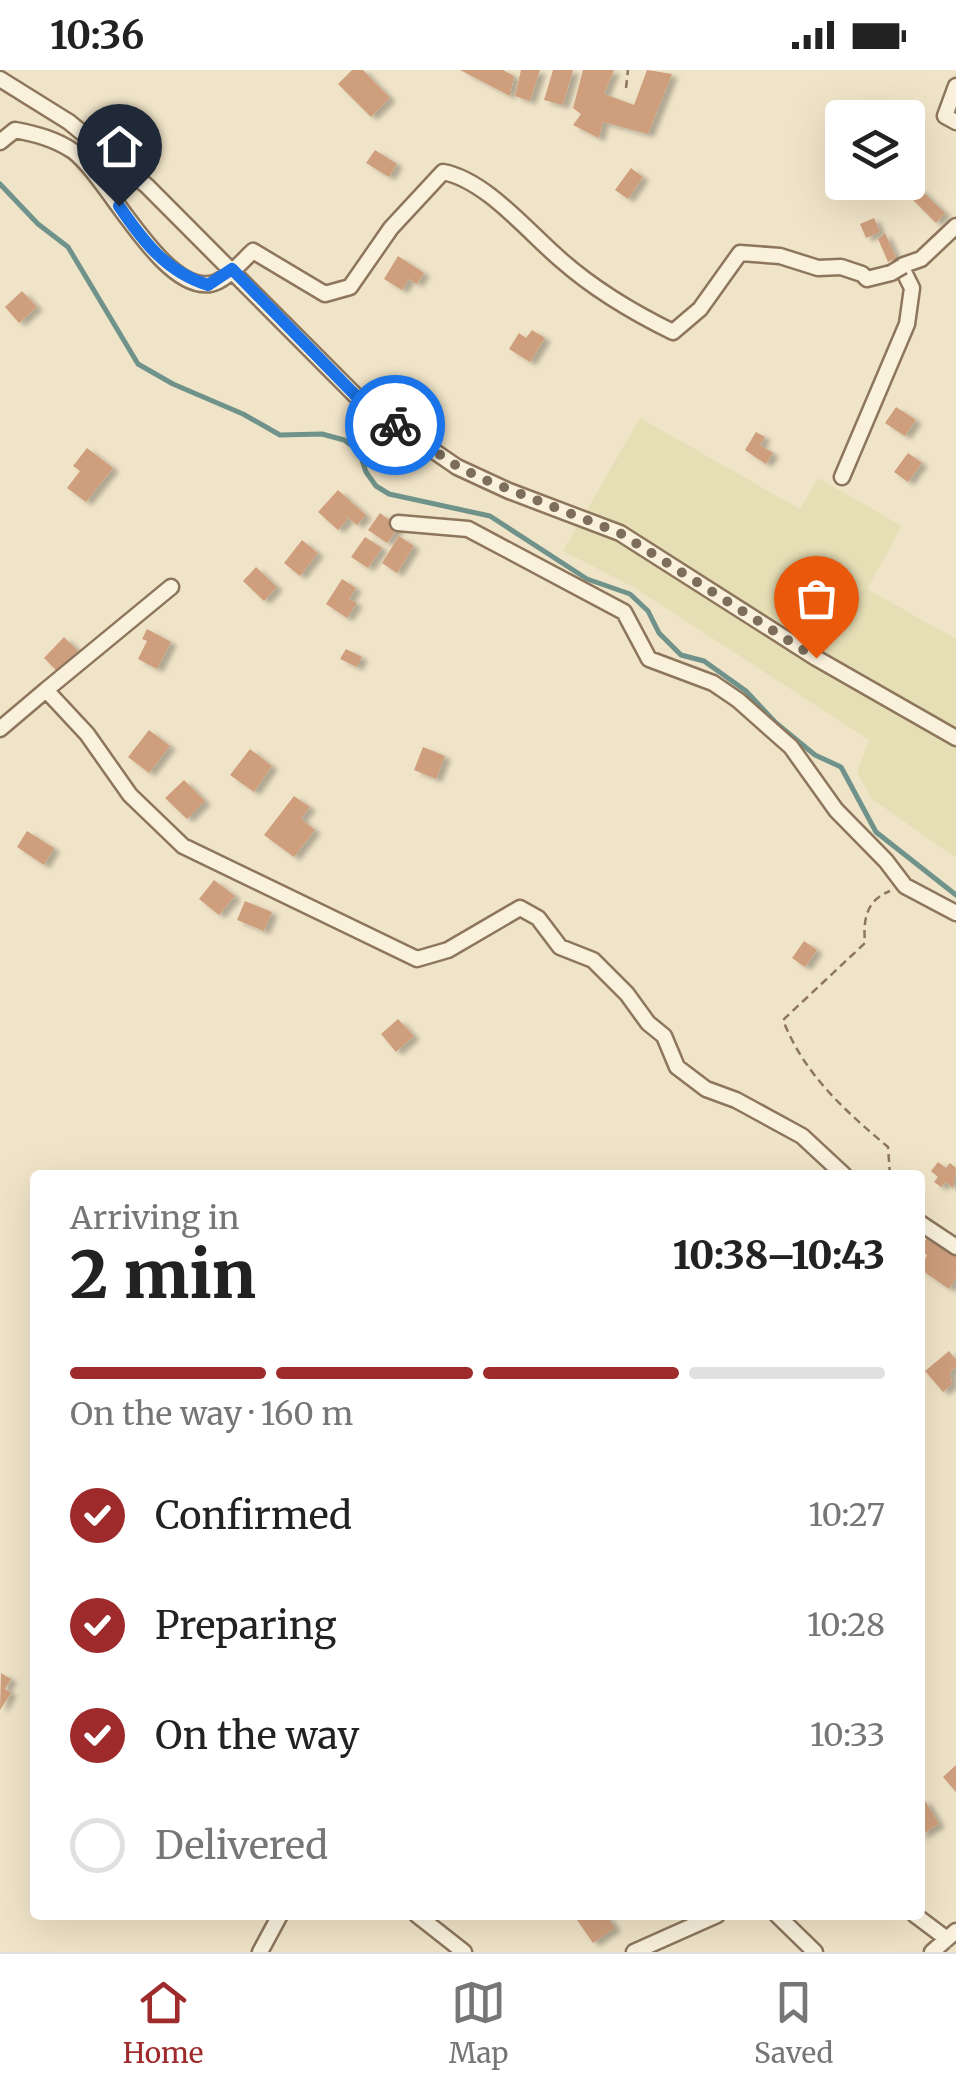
<!DOCTYPE html>
<meta charset="utf-8">
<style>
:root{--surface:#fff;--page:#f6f6f6;--text:#222;--muted:#767676;--line:#e0e0e0;--accent:#9e2a2b}
body{margin:0;font-family:Merriweather,serif;background:var(--page);color:var(--text);height:100vh;display:flex;flex-direction:column;font-size:38px;white-space:nowrap}
*{box-sizing:border-box;margin:0}
p{font-size:32px;color:var(--muted)}
.icon{flex:none;width:55px;height:55px;fill:none;stroke:currentColor;stroke-width:2;stroke-linecap:round;stroke-linejoin:round}
.map{position:relative;flex:1;overflow:hidden}
.drawer{position:absolute;left:30px;top:1100px;width:895px;height:750px;display:flex;flex-direction:column;background:var(--surface);border-radius:10px;box-shadow:0 10px 40px #0002}
.drawer>*{flex:none}
.controls{position:absolute;left:825px;top:30px;display:grid;gap:20px}
.controls a{display:grid;place-items:center;width:100px;height:100px;border-radius:10px;background:var(--surface);box-shadow:0 10px 40px #0002;font-size:50px}
.pin{position:absolute;display:grid;place-items:center;width:85px;height:85px;color:#fff;margin:-102px -42px;border-radius:50% 50% 50% 0;rotate:-45deg;box-shadow:0 0 10px #0007}
.pin .icon{rotate:45deg}
.courier{position:absolute;display:grid;place-items:center;width:100px;height:100px;margin:-50px;border:8px solid #1a73e8;border-radius:50%;background:#fff;color:#222;box-shadow:0 2px 12px #0007}
.overview em{font-style:normal;font-weight:800}
.overview div{display:flex;flex-direction:column-reverse}
.overview{display:flex;align-items:center;justify-content:space-between;height:170px;padding:0 40px}
h1{font-size:65px;font-weight:800;line-height:75px}
.bar{display:grid;grid-template-columns:repeat(4,1fr);gap:15px 10px;align-content:center;height:120px;padding:0 40px}
.bar i{height:12px;border-radius:8px;background:var(--line)}
.bar .active{background:var(--accent)}
.bar p{grid-column:span 4}
ol{padding:0 40px;list-style:none}
li{display:flex;align-items:center;gap:30px;height:110px}
li p{margin-inline-start:auto}
li .icon{padding:10px;border-radius:50%;background:var(--accent);color:#fff;stroke-width:4}
li:last-child{color:var(--muted)}
li i{width:55px;height:55px;border:5px solid var(--line);border-radius:50%}
.status{display:flex;justify-content:space-between;align-items:center;height:70px;padding:0 50px;background:var(--surface);direction:ltr}
.status svg{height:28px;fill:currentColor}
.tab-bar{display:flex;justify-content:space-around;align-items:center;height:140px;border-top:2px solid var(--line);background:var(--surface);font-size:28px;color:var(--muted)}
.tab-bar a{display:grid;justify-items:center;gap:5px}
.tab-bar .active{color:var(--accent)}
.map>svg:first-child{display:block}
</style>
<div class="status"><b>10:36</b><svg viewBox="0 0 49 12"><path d="M0 12V9h3v3zM5 12V6h3v6zM10 12V3h3v9zM15 12V0h3v12zM26 1h20v11H26zM47 4h2v5h-2z"/></svg></div>
<div class="map">
<svg width="956" height="1882" viewBox="0 0 956 1882">
<defs>
<filter id="shadow"><feDropShadow dx="6" dy="3.5" stdDeviation="2.5" flood-color="#0004"/></filter>
</defs>
<rect width="100%" height="100%" fill="#f0e4c8"/>
<path fill="#e6deb5" d="M 640,348 L 800,439 L 818,408 L 902,456 L 867,519 L 956,569 L 956,788 L 872,729 L 857,703 L 869,670 L 635,518 L 563,481 Z"/>
<g fill="none" stroke-linecap="round" stroke-linejoin="round">
<path stroke="#6f938a" stroke-width="5" d="M 0,114 L 38,154 L 68,177 L 138,294 L 173,314 L 243,344 L 280,365 L 322,364 L 344,370 L 359,381 L 366,402 L 376,416 L 389,424 L 490,446 L 587,509 L 630,524 L 648,541 L 659,563 L 681,585 L 704,591 L 746,621 L 776,653 L 815,685 L 841,697 L 876,762 L 956,825"/>
</g>
<path fill="#cf9f7d" filter="url(#shadow)" d="M 352,0 L 363,0 L 390,28 L 371,47 L 338,14 Z
M 460,0 L 503,0 L 514,6 L 510,26 Z
M 521,0 L 540,0 L 530,31 L 515,26 Z
M 553,0 L 573,0 L 563,35 L 544,30 Z
M 583,0 L 614,0 L 604,24 L 634,35 L 647,0 L 672,4 L 648,64 L 603,52 L 599,68 L 573,55 L 581,44 L 573,38 Z
M 375,80 L 397,94 L 389,107 L 366,93 Z
M 631,98 L 643,107 L 628,129 L 615,120 Z
M 919,118 L 945,143 L 936,153 L 910,127 Z
M 874,148 L 880,162 L 866,168 L 860,154 Z
M 885,163 L 896,188 L 888,192 L 878,169 Z
M 398,186 L 424,203 L 417,214 L 409,209 L 402,220 L 384,209 Z
M 22,221 L 37,237 L 19,253 L 5,237 Z
M 532,260 L 545,268 L 530,292 L 509,279 L 519,263 L 526,268 Z
M 896,337 L 916,350 L 905,366 L 885,353 Z
M 756,362 L 765,367 L 760,375 L 773,383 L 766,394 L 745,380 Z
M 87,378 L 113,398 L 86,432 L 67,418 L 80,401 L 73,396 Z
M 908,383 L 922,393 L 908,412 L 894,402 Z
M 338,420 L 366,445 L 357,455 L 345,445 L 348,449 L 338,460 L 318,442 Z
M 380,443 L 399,457 L 387,473 L 368,460 Z
M 399,466 L 414,476 L 397,503 L 382,493 Z
M 365,467 L 382,478 L 368,498 L 351,487 Z
M 302,470 L 318,483 L 300,506 L 284,493 Z
M 256,497 L 277,517 L 264,531 L 243,511 Z
M 342,509 L 356,518 L 349,529 L 357,533 L 347,548 L 326,534 Z
M 147,559 L 171,572 L 157,599 L 138,589 L 147,571 L 142,569 Z
M 64,567 L 78,581 L 58,602 L 44,588 Z
M 346,579 L 362,587 L 357,597 L 340,589 Z
M 149,660 L 170,676 L 149,703 L 128,687 Z
M 423,677 L 445,686 L 436,709 L 414,700 Z
M 250,679 L 272,696 L 254,722 L 230,705 Z
M 184,710 L 205,731 L 187,749 L 165,728 Z
M 294,726 L 310,737 L 301,749 L 315,760 L 294,787 L 264,765 Z
M 27,761 L 54,778 L 44,795 L 17,777 Z
M 214,810 L 235,826 L 219,845 L 199,829 Z
M 245,831 L 272,842 L 264,861 L 237,850 Z
M 804,871 L 817,880 L 805,897 L 792,888 Z
M 398,949 L 414,966 L 396,982 L 381,964 Z
M 938,1092 L 946,1098 L 950,1093 L 956,1098 L 953,1118 L 946,1112 L 941,1117 L 934,1112 L 938,1107 L 931,1101 Z
M 929,1165 L 956,1184 L 956,1208 L 949,1219 L 920,1199 L 927,1185 L 920,1179 Z
M 949,1281 L 956,1290 L 956,1297 L 950,1302 L 952,1314 L 943,1322 L 925,1301 Z
M 1,1603 L 11,1609 L 5,1619 L 11,1623 L 0,1640 Z
M 956,1695 L 956,1722 L 943,1707 Z
M 924,1729 L 939,1754 L 920,1766 L 920,1732 Z
M 584,1845 L 606,1845 L 615,1858 L 593,1873 L 577,1850 Z"/>
<g fill="none" stroke-linecap="round" stroke-linejoin="round">
<g stroke="#8d765c" stroke-width="19">
<path id="street" d="M 0,9 L 69,52 L 147,116 L 361,331 L 457,397 L 509,421 L 620,463 L 816,588 L 956,668
M 956,16 L 945,46 L 956,52
M 0,72 L 15,60 C 36,64 55,69 73,81 C 108,107 161,221 210,214 C 225,212 242,191 253,181 L 325,224 L 350,217 L 391,158 L 443,102 C 486,110 528,162 561,190 C 595,220 632,242 673,262 L 700,239 L 740,183 L 780,186 L 818,198 L 841,197 L 862,204 L 867,209 L 891,203
M 842,407 L 907,254 L 912,218 L 901,196 L 921,189 L 956,156
M 398,453 L 468,459 L 624,542 L 649,589 L 713,613 L 738,630 L 791,677 L 836,740 L 886,791 L 905,816 L 956,843
M 46,620 L 171,517
M 0,659 L 46,620 L 87,664 L 130,725 L 183,776 L 417,889 L 448,880 L 520,838 L 538,848 L 560,877 L 593,890 L 627,924 L 648,953 L 664,966 L 677,997 L 706,1019 L 736,1030 L 802,1066 L 844,1105
M 920,1153 L 956,1177
M 417,1845 L 464,1882
M 777,1845 L 815,1882
M 915,1845 L 947,1869
M 260,1882 L 280,1845
M 634,1882 L 717,1845
M 932,1882 L 956,1861"/>
</g>
<path stroke="#8d765c" stroke-width="2.5" stroke-dasharray="8 5" stroke-linecap="butt" d="M 626,18 L 628,0
M 890,1105 L 888,1077 C 844,1040 804,1004 783,950 L 865,873 C 863,850 866,830 890,821"/>
<use href="#street" stroke="#faf1dc" stroke-width="14"/>
<g stroke="#8d765c" stroke-width="19" stroke-linecap="butt">
<path id="street-bridge" d="M 891,203 L 903,196"/>
</g>
<use href="#street-bridge" stroke="#faf1dc" stroke-width="14"/>
</g>
<g fill="none" stroke-linecap="round" stroke-linejoin="round">
<path stroke="#7c6e5b" stroke-width="10" stroke-dasharray="0 18" d="M 395,355 L 457,396 L 483,409 L 620,463 L 816,588"/>
<path stroke="#1a73e8" stroke-width="12" d="M 119,136 C 143,171 166,202 208,215 L 232,199 L 361,331 L 395,355"/>
</g>
</svg>
<div class="controls">
<a><svg class="icon" aria-label="layers" viewBox="0 0 24 24"><path d="M12 4l9 5-9 5-9-5zM3 14l9 5 9-5"/></svg></a>
</div>
<div class="pin" style="left:816px;top:588px;background:#ea580c"><svg class="icon" aria-label="bag" viewBox="0 0 24 24"><path d="M5 8h14l-1 12H6zM9 8a3 3 0 0 1 6 0"/></svg></div>
<div class="pin" style="left:119px;top:136px;background:#1f2937"><svg class="icon" aria-label="home" viewBox="0 0 24 24"><path d="M3 11l9-7 9 7M6 9v11h12V9"/></svg></div>
<div class="courier" style="left:395px;top:355px"><svg class="icon" aria-label="bike" viewBox="0 0 24 24"><circle cx="6" cy="16" r="4"/><circle cx="18" cy="16" r="4"/><path d="M6 16l4-8h5l3 8M10 8l3 8H6M13 5h3"/></svg></div>
<section class="drawer">
<div class="overview"><div><h1>2 min</h1><p>Arriving in</p></div><em>10:38–10:43</em></div>
<div class="bar"><i class="active"></i><i class="active"></i><i class="active"></i><i></i><p>On the way · 160 m</p></div>
<ol>
<li><svg class="icon" aria-label="check" viewBox="0 0 24 24"><path d="M5 12l5 5 9-10"/></svg>Confirmed<p>10:27</p></li>
<li><svg class="icon" aria-label="check" viewBox="0 0 24 24"><path d="M5 12l5 5 9-10"/></svg>Preparing<p>10:28</p></li>
<li><svg class="icon" aria-label="check" viewBox="0 0 24 24"><path d="M5 12l5 5 9-10"/></svg>On the way<p>10:33</p></li>
<li><i></i>Delivered</li>
</ol>
</section>
</div>
<nav class="tab-bar">
<a class="active"><svg class="icon" aria-label="home" viewBox="0 0 24 24"><path d="M3 11l9-7 9 7M6 9v11h12V9"/></svg>Home</a>
<a><svg class="icon" aria-label="map" viewBox="0 0 24 24"><path d="M3 6l6-2 6 2 6-2v14l-6 2-6-2-6 2zM9 4v14M15 6v14"/></svg>Map</a>
<a><svg class="icon" aria-label="saved" viewBox="0 0 24 24"><path d="M7 4h10v16l-5-4-5 4z"/></svg>Saved</a>
</nav>
